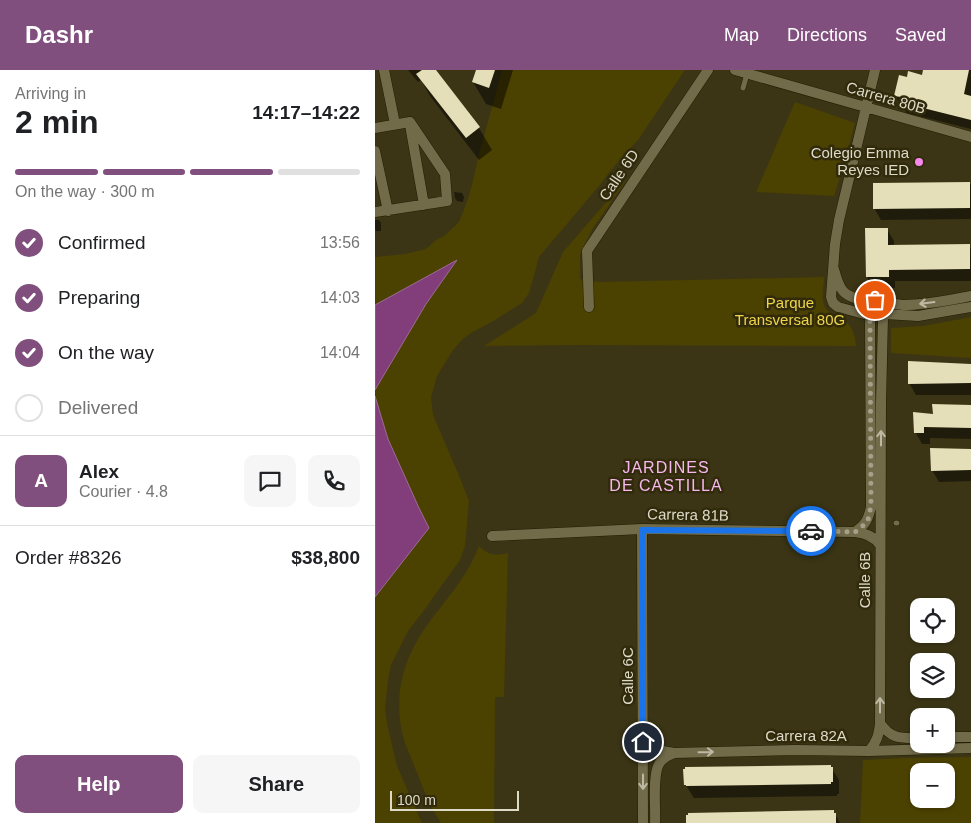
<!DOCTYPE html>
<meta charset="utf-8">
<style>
:root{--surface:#fff;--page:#f6f6f6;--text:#202124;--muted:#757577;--line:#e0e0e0;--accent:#814f7e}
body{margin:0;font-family:Helvetica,sans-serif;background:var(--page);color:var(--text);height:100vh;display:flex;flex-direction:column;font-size:19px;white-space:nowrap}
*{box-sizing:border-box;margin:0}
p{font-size:16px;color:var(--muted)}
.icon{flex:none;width:28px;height:28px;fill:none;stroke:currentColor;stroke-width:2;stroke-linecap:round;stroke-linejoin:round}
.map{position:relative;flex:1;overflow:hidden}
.panel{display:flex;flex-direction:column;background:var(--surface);width:375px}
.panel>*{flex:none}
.tools{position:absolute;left:535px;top:528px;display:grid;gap:10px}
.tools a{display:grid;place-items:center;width:45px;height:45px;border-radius:10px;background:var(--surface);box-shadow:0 1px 4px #0004;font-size:25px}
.scale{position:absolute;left:15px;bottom:12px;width:129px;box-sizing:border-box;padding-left:5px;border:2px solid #dddac8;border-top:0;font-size:14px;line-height:18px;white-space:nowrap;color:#dddac8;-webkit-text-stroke:4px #312b0c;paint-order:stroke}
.pin{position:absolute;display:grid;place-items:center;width:42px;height:42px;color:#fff;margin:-21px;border:2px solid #fff;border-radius:50%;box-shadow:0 1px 5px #0007}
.courier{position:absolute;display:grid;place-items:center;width:50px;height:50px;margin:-25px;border:4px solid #1a73e8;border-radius:50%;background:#fff;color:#222;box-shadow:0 1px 6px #0007}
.head em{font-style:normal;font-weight:700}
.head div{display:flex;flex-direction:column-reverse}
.head{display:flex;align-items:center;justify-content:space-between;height:85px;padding:0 15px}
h1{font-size:32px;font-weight:700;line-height:38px}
.bar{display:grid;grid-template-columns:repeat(4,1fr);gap:8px 5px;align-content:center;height:60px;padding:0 15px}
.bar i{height:6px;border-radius:4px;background:var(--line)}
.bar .current{background:var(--accent)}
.bar p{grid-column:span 4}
.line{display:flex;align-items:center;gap:12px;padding:0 15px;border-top:1px solid var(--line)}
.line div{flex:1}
.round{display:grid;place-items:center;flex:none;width:52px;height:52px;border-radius:10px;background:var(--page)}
ol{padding:0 15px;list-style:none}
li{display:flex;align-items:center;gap:15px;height:55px}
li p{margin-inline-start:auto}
li .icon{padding:5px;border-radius:50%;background:var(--accent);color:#fff;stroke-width:4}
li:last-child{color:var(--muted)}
li i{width:28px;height:28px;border:2px solid var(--line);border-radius:50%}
.cta{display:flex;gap:10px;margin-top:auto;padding:10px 15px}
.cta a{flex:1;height:58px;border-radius:10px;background:var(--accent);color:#fff;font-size:20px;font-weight:700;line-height:58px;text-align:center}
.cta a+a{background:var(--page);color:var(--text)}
header{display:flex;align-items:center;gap:30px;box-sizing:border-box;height:70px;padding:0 25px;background:var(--accent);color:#fff}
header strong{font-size:24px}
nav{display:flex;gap:28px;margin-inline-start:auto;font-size:18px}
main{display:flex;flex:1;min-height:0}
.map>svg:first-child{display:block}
</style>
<header>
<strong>Dashr</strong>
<nav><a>Map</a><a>Directions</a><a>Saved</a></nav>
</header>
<main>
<section class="panel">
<div class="head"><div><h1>2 min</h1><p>Arriving in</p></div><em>14:17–14:22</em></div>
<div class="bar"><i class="current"></i><i class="current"></i><i class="current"></i><i></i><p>On the way · 300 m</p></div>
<ol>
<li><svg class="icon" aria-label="check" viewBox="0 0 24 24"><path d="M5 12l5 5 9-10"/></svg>Confirmed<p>13:56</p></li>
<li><svg class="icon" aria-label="check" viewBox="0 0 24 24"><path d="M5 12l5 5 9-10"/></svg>Preparing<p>14:03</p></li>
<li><svg class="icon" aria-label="check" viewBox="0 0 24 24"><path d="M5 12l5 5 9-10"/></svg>On the way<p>14:04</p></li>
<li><i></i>Delivered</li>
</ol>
<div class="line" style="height:90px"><b class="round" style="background:var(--accent);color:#fff">A</b><div><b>Alex</b><p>Courier · 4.8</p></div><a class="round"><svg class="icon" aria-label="chat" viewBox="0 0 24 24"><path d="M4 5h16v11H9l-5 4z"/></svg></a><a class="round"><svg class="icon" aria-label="phone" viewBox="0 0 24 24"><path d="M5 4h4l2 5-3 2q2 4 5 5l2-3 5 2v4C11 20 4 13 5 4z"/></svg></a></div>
<div class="line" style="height:65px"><div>Order #8326</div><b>$38,800</b></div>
<div class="cta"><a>Help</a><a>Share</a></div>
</section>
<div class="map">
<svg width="596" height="753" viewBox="0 0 596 753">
<rect width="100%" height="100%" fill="#3b3516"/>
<path fill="#4b4100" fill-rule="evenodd" d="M 127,0 L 310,0 L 263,70 L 247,87 L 233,104 L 224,116 L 164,187 L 154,223 L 147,233 L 120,250 L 96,263 L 88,269 L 78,280 L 62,306 L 56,327 L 58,345 L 85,408 L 94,431 L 90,476 L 85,490 L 47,543 L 33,561 L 16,595 L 13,610 L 10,640 L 13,658 L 22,696 L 47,753 L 0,753 L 0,187 L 30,184 L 51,179 L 61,170 L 69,166 L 84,152 L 93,129 L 98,111 L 102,92 Z
M 420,32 L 480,53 L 469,95 L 459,126 L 381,122 Z
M 254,106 L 218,158 L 205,184 L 205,209 L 224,212 L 449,207 C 449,215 446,227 449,235 C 451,242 458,243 464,246 C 476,253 480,263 481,276 L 201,275 L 109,276 L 161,243 L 188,182 Z
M 596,247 L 596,288 L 516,283 L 516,258 L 548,256 Z
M 104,476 C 112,485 121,486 133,483 L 129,627 L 120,627 L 119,753 L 66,753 C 54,736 48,717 40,698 C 37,689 32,679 29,670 C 18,631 26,594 48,561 C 68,532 91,510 104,476 Z
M 596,687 L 596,753 L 485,753 L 488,690 L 528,688 ZM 544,701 L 571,701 L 571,729 L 544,729 Z"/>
<path fill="#823d7b" stroke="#9d6c92" d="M 82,190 L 51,234 L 0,320 L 0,235 Z
M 0,326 L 13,369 L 44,438 L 54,458 L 0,527 Z"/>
<path fill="#0007" d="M 33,0 L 59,0 L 104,58 L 117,80 L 104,90 L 55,26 L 46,10 L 43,12 Z
M 102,0 L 138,0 L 126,39 L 111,34 L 98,12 Z
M 560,0 L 596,0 L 596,59 L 532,43 L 529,38 L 527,37 L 520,26 L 533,8 L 558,9 Z
M 499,114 L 596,114 L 596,149 L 506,150 L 499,138 Z
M 79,122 L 87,123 L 89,127 L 88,132 L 82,131 L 80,128 Z
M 0,150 L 4,150 L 6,153 L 6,161 L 1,161 L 0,159 Z
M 512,159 L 519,171 L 519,176 L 594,175 L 596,179 L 596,211 L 520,211 L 520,218 L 499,218 L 492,207 Z
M 596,295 L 596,325 L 541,325 L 534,313 Z
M 596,337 L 596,369 L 555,368 L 555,374 L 547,374 L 541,363 L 559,345 Z
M 596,381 L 596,411 L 564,412 L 557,400 Z
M 457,699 L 464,710 L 464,724 L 462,724 L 462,726 L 319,728 L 310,714 Z
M 460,744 L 465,753 L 313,753 Z"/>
<path fill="#e4deb9" d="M 47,0 L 61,0 L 105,57 L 91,68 L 41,4 Z
M 101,0 L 120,0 L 114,18 L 97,12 Z
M 548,0 L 594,0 L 589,24 L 596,26 L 596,50 L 524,32 L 526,27 L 519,26 L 524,5 L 532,7 L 533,1 L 547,5 Z
M 595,112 L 595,138 L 498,139 L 498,113 Z
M 490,158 L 513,158 L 513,175 L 595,174 L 595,199 L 514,200 L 514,207 L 491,207 Z
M 533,291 L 596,294 L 596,313 L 533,314 Z
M 557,334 L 596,335 L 596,358 L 549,357 L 549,363 L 539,363 L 538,342 L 558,344 Z
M 555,378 L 596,379 L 596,400 L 556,401 Z
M 456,695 L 456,697 L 458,697 L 458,712 L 456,712 L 456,714 L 311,716 L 311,715 L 309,715 L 308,699 L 310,699 L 310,697 Z
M 459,740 L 459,743 L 461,743 L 461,753 L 311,753 L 311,745 L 313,745 L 313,743 Z"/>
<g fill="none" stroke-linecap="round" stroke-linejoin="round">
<g stroke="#221d00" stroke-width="6">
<path id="service" d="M 368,18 L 372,4
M 521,453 L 522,453"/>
</g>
<g stroke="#221d00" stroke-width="11">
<path id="minor" d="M 9,0 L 20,54
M 360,0 L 596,67
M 35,55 L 49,135
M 0,58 L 35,52
M 0,81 L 13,141
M 0,142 L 72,131 L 70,104 L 35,52
M 459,199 C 461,206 463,215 468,221 C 474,228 489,231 497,231 C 501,230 501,229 505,231 C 512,234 512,241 508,247 L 506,333 L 505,653 C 504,664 502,672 494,681
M 508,233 C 515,233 521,234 528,235 C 551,235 574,230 596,226
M 214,237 L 212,181 L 333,0
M 510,244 L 543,246 L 596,237
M 493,245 L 463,237 L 458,233 L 456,227 L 460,174 L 464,150 L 500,0
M 267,459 L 268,753
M 480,462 C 491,454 493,450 496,437 L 495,248
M 117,466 L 267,459 L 480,462 C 490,463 499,466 505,475
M 505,653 C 516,669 525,668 544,668
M 571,667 L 596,667
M 268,672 L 282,680 L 299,683 L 421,680 L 494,681 L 596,678
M 280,753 C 281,738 277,707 284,694 C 287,688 294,685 299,683"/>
</g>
<use href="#service" stroke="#716b4a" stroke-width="5"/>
<use href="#minor" stroke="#716b4a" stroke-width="10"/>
</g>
<defs><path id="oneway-shaft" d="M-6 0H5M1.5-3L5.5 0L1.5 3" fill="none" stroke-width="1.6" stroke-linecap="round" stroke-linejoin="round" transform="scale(1.25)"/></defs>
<g stroke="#bdb9a2">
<use href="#oneway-shaft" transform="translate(552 233) rotate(173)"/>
<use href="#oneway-shaft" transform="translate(506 368) rotate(-90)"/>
<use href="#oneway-shaft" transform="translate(505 635) rotate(-90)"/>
<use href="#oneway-shaft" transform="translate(331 682) rotate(-1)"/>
<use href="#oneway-shaft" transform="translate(268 712) rotate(90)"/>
</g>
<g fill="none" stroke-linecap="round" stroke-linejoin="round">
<path stroke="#a4a08a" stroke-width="5" stroke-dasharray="0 9" d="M 436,461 L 480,462 L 489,455 L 493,450 L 496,436 L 495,248 C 491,243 490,238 494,233 L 500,230"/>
<path stroke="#1a73e8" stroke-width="6" d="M 268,672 L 267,460 L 436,461"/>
</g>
<circle fill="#f888eb" stroke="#312b0c" stroke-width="2" cx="544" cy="92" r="5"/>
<g text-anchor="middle" stroke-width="5" stroke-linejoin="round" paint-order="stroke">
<g font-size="15" fill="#dddac8" stroke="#312b0c">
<text transform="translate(511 28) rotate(16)" y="5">Carrera 80B</text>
<text transform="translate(244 105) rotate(-56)" y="5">Calle 6D</text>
<text transform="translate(313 445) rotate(1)" y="5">Carrera 81B</text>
<text transform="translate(490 510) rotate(-90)" y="5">Calle 6B</text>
<text transform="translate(253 606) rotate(-90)" y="5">Calle 6C</text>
<text x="431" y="671">Carrera 82A</text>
</g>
<g font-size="15" fill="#dddac8" stroke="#312b0c" text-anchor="end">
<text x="534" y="88">Colegio Emma<tspan x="534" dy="17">Reyes IED</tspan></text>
</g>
<g font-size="15" fill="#eed54a" stroke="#312b0c">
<text x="415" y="238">Parque<tspan x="415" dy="17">Transversal 80G</tspan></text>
</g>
<g font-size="16" letter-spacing="1" fill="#f7b8ee" stroke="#312b0c">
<text x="291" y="403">JARDINES<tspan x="291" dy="18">DE CASTILLA</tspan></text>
</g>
</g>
</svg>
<div class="tools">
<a><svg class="icon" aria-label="locate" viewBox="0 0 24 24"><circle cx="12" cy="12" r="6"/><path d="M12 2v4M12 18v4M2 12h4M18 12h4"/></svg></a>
<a><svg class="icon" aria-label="layers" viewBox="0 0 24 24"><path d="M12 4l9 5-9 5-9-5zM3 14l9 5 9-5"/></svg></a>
<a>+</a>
<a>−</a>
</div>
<div class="scale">100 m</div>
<div class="pin" style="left:500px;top:230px;background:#ea580c"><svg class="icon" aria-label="bag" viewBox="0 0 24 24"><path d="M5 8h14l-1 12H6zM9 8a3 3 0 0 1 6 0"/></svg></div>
<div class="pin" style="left:268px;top:672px;background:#1f2937"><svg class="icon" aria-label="home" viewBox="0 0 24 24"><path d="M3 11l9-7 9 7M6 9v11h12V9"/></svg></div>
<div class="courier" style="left:436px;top:461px"><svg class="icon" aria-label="car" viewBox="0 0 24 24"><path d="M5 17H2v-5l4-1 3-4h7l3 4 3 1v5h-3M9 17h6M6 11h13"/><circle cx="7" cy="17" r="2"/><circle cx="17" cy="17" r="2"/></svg></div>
</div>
</main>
